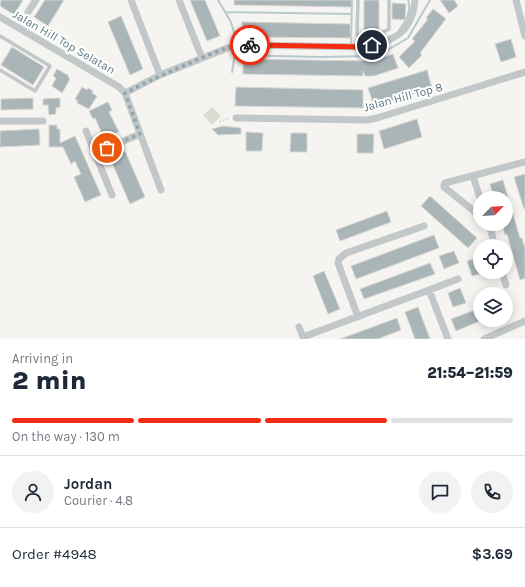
<!DOCTYPE html>
<meta charset="utf-8">
<style>
:root{--surface:#fff;--page:#f2f2f3;--text:#1f2937;--muted:#747a83;--line:#e0e1e3;--accent:#f32b12}
body{margin:0;font-family:Karla,sans-serif;background:var(--page);color:var(--text);height:100vh;display:flex;flex-direction:column;font-size:15px;white-space:nowrap}
*{box-sizing:border-box;margin:0}
p{font-size:13px;color:var(--muted)}
.icon{flex:none;width:22px;height:22px;fill:none;stroke:currentColor;stroke-width:2;stroke-linecap:round;stroke-linejoin:round}
.map{position:relative;height:339px;overflow:hidden}
.side{display:flex;flex-direction:column;background:var(--surface);flex:1}
.side>*{flex:none}
.needle{width:26px;rotate:65deg}
.fabs{position:absolute;left:473px;top:191px;display:grid;gap:8px}
.fabs a{display:grid;place-items:center;width:40px;height:40px;border-radius:50%;background:var(--surface);box-shadow:0 2px 10px #0003;font-size:20px}
.pin{position:absolute;display:grid;place-items:center;width:34px;height:34px;color:#fff;margin:-17px;border:2px solid #fff;border-radius:50%;box-shadow:0 1px 4px #0007}
.courier{position:absolute;display:grid;place-items:center;width:40px;height:40px;margin:-20px;border:3px solid #f32b12;border-radius:50%;background:#fff;color:#222;box-shadow:0 1px 5px #0007}
.overview em{font-style:normal;font-weight:800}
.overview div{display:flex;flex-direction:column-reverse}
.overview{display:flex;align-items:center;justify-content:space-between;height:68px;padding:0 12px}
h1{font-size:26px;font-weight:800;line-height:30px}
.bar{display:grid;grid-template-columns:repeat(4,1fr);gap:6px 4px;align-content:center;height:48px;padding:0 12px}
.bar i{height:5px;border-radius:3px;background:var(--line)}
.bar .selected{background:var(--accent)}
.bar p{grid-column:span 4}
.line{display:flex;align-items:center;gap:10px;padding:0 12px;border-top:1px solid var(--line)}
.line div{flex:1}
.round{display:grid;place-items:center;flex:none;width:42px;height:42px;border-radius:21px;background:var(--page)}
.map>svg:first-child{display:block}
</style>
<div class="map">
<svg width="525" height="339" viewBox="0 0 525 339">
<rect width="100%" height="100%" fill="#f5f4f0"/>
<path fill="#d7ddd1" d="M 212,107 L 221,116 L 212,125 L 203,115 Z"/>
<g fill="none" stroke-linecap="round" stroke-linejoin="round">
<path stroke="#b9c9cb" stroke-width="2" d="M 218,0 L 231,22 L 237,43 L 239,42
M 225,12 L 352,14
M 399,30 C 406,21 412,11 408,0
M 351,44 L 352,0
M 235,55 L 321,57 L 371,56 L 386,51 L 408,38 L 430,0
M 232,72 L 236,48"/>
</g>
<path fill="#aab5b8" stroke="#d6d6d3" d="M 1,0 L 23,0 L 14,15 L 0,6 Z
M 45,0 L 64,0 L 48,26 L 34,17 Z
M 190,0 L 205,0 L 220,36 L 207,41 Z
M 234,0 L 352,0 L 352,7 L 234,5 Z
M 364,0 L 379,0 L 379,31 L 364,31 Z
M 440,0 L 454,0 L 458,6 L 449,13 Z
M 392,3 L 406,4 L 405,20 L 392,19 Z
M 433,9 L 445,18 L 445,20 L 420,53 L 422,55 L 409,68 L 399,57 L 415,41 L 412,39 L 428,19 L 426,18 Z
M 121,16 L 143,69 L 130,75 L 108,22 Z
M 242,22 L 350,24 L 351,38 L 242,37 Z
M 511,39 L 516,57 L 501,62 L 495,44 Z
M 12,47 L 44,67 L 33,85 L 1,65 Z
M 393,54 L 398,68 L 374,76 L 365,76 L 363,71 L 363,76 L 243,74 L 243,59 L 371,61 Z
M 57,69 L 69,76 L 68,77 L 70,79 L 62,93 L 52,86 L 56,78 L 53,76 Z
M 427,70 L 432,88 L 374,106 L 368,88 Z
M 82,87 L 87,90 L 88,88 L 93,91 L 92,93 L 97,96 L 89,109 L 77,103 L 78,101 L 75,99 Z
M 236,87 L 363,90 L 363,108 L 235,106 Z
M 33,98 L 33,109 L 1,110 L 1,99 Z
M 60,98 L 60,107 L 56,108 L 56,114 L 49,115 L 48,105 L 43,105 L 43,99 Z
M 108,102 L 112,110 L 109,112 L 119,132 L 104,138 L 95,118 L 93,119 L 89,111 Z
M 417,119 L 422,137 L 384,149 L 379,131 Z
M 49,125 L 57,125 L 57,129 L 60,129 L 60,143 L 75,136 L 101,195 L 85,202 L 74,177 L 81,174 L 75,161 L 71,164 L 63,147 L 49,147 Z
M 223,126 L 241,128 L 241,134 L 218,135 L 212,129 Z
M 39,129 L 40,145 L 0,147 L 0,131 Z
M 246,132 L 263,133 L 262,151 L 246,151 Z
M 291,133 L 307,133 L 307,152 L 290,152 Z
M 357,134 L 374,134 L 373,153 L 357,153 Z
M 125,151 L 145,197 L 130,204 L 110,158 Z
M 525,174 L 525,208 L 524,209 L 514,177 Z
M 503,180 L 520,238 L 522,238 L 525,249 L 525,278 L 520,280 L 507,234 L 505,235 L 502,224 L 506,224 L 506,198 L 494,198 L 490,184 Z
M 430,196 L 477,238 L 468,248 L 421,206 Z
M 387,211 L 391,222 L 340,241 L 336,230 Z
M 434,235 L 439,248 L 356,279 L 351,266 Z
M 454,251 L 459,263 L 444,269 L 439,256 Z
M 480,257 L 480,274 L 472,276 L 467,261 Z
M 430,263 L 435,274 L 364,299 L 360,289 Z
M 324,271 L 340,309 L 328,314 L 313,276 Z
M 460,288 L 466,303 L 453,307 L 448,293 Z
M 418,307 L 430,339 L 415,339 L 405,312 Z
M 480,308 L 480,321 L 456,331 L 451,319 Z
M 397,318 L 401,330 L 378,339 L 340,339 Z"/>
<g fill="none" stroke-linecap="round" stroke-linejoin="round">
<path stroke="#bdc0c2" stroke-width="1" stroke-dasharray="2 2" stroke-linecap="butt" d="M 219,122 L 229,118"/>
<path stroke="#c2c7c9" stroke-width="3.5" d="M 358,0 L 357,35 L 373,37 L 389,29 L 389,0
M 0,36 L 50,66 L 35,91 L 0,70"/>
<path stroke="#c2c7c9" stroke-width="7" d="M 131,0 L 160,75
M 179,0 L 202,58
M 516,0 L 525,36
M 28,12 L 36,0
M 0,17 L 119,87 L 125,93 L 160,75 L 230,47 L 239,45 L 364,47 C 394,41 412,33 415,0
M 125,93 L 161,190
M 236,118 L 367,120 L 377,118 L 525,72
M 0,121 L 43,121
M 86,131 L 112,195
M 96,153 L 140,134
M 473,176 L 480,198
M 480,216 L 444,187 L 444,185 L 445,183 L 525,162
M 489,224 L 495,246
M 502,272 L 506,285
M 429,290 L 458,279
M 358,317 L 338,263 L 339,259 L 346,253 L 424,226
M 299,327 L 303,337
M 304,339 L 303,337 L 429,290 L 448,339
M 484,339 L 525,321"/>
</g>
<g fill="none" stroke-linecap="round" stroke-linejoin="round">
<path stroke="#95a4aa" stroke-width="4" stroke-dasharray="0 7.2" d="M 107,148 L 140,134 L 125,93 C 149,81 173,70 197,60 C 214,53 231,44 250,45"/>
<path stroke="#f32b12" stroke-width="5" d="M 250,45 L 364,47 L 372,45"/>
</g>
<g text-anchor="middle" stroke-width="4" stroke-linejoin="round" paint-order="stroke">
<g font-size="12" fill="#617984" stroke="#fff">
<text transform="translate(64 42) rotate(30)" y="4">Jalan Hill Top Selatan</text>
<text transform="translate(403 97) rotate(-15)" y="4">Jalan Hill Top 8</text>
</g>
</g>
</svg>
<div class="fabs">
<a><svg class="needle" viewBox="-14 -14 28 28"><path d="M0-13l5 13h-10z" fill="#e53935"/><path d="M0 13l5-13h-10z" fill="#747a83"/></svg></a>
<a><svg class="icon" aria-label="locate" viewBox="0 0 24 24"><circle cx="12" cy="12" r="6"/><path d="M12 2v4M12 18v4M2 12h4M18 12h4"/></svg></a>
<a><svg class="icon" aria-label="layers" viewBox="0 0 24 24"><path d="M12 4l9 5-9 5-9-5zM3 14l9 5 9-5"/></svg></a>
</div>
<div class="pin" style="left:107px;top:148px;background:#ea580c"><svg class="icon" aria-label="bag" viewBox="0 0 24 24"><path d="M5 8h14l-1 12H6zM9 8a3 3 0 0 1 6 0"/></svg></div>
<div class="pin" style="left:372px;top:45px;background:#1f2937"><svg class="icon" aria-label="home" viewBox="0 0 24 24"><path d="M3 11l9-7 9 7M6 9v11h12V9"/></svg></div>
<div class="courier" style="left:250px;top:45px"><svg class="icon" aria-label="bike" viewBox="0 0 24 24"><circle cx="6" cy="16" r="4"/><circle cx="18" cy="16" r="4"/><path d="M6 16l4-8h5l3 8M10 8l3 8H6M13 5h3"/></svg></div>
</div>
<section class="side">
<div class="overview"><div><h1>2 min</h1><p>Arriving in</p></div><em>21:54–21:59</em></div>
<div class="bar"><i class="selected"></i><i class="selected"></i><i class="selected"></i><i></i><p>On the way · 130 m</p></div>
<div class="line" style="height:72px"><a class="round"><svg class="icon" aria-label="person" viewBox="0 0 24 24"><circle cx="12" cy="8" r="4"/><path d="M4 21q1-7 8-7t8 7"/></svg></a><div><b>Jordan</b><p>Courier · 4.8</p></div><a class="round"><svg class="icon" aria-label="chat" viewBox="0 0 24 24"><path d="M4 5h16v11H9l-5 4z"/></svg></a><a class="round"><svg class="icon" aria-label="phone" viewBox="0 0 24 24"><path d="M5 4h4l2 5-3 2q2 4 5 5l2-3 5 2v4C11 20 4 13 5 4z"/></svg></a></div>
<div class="line" style="height:52px"><div>Order #4948</div><b>$3.69</b></div>
</section>
